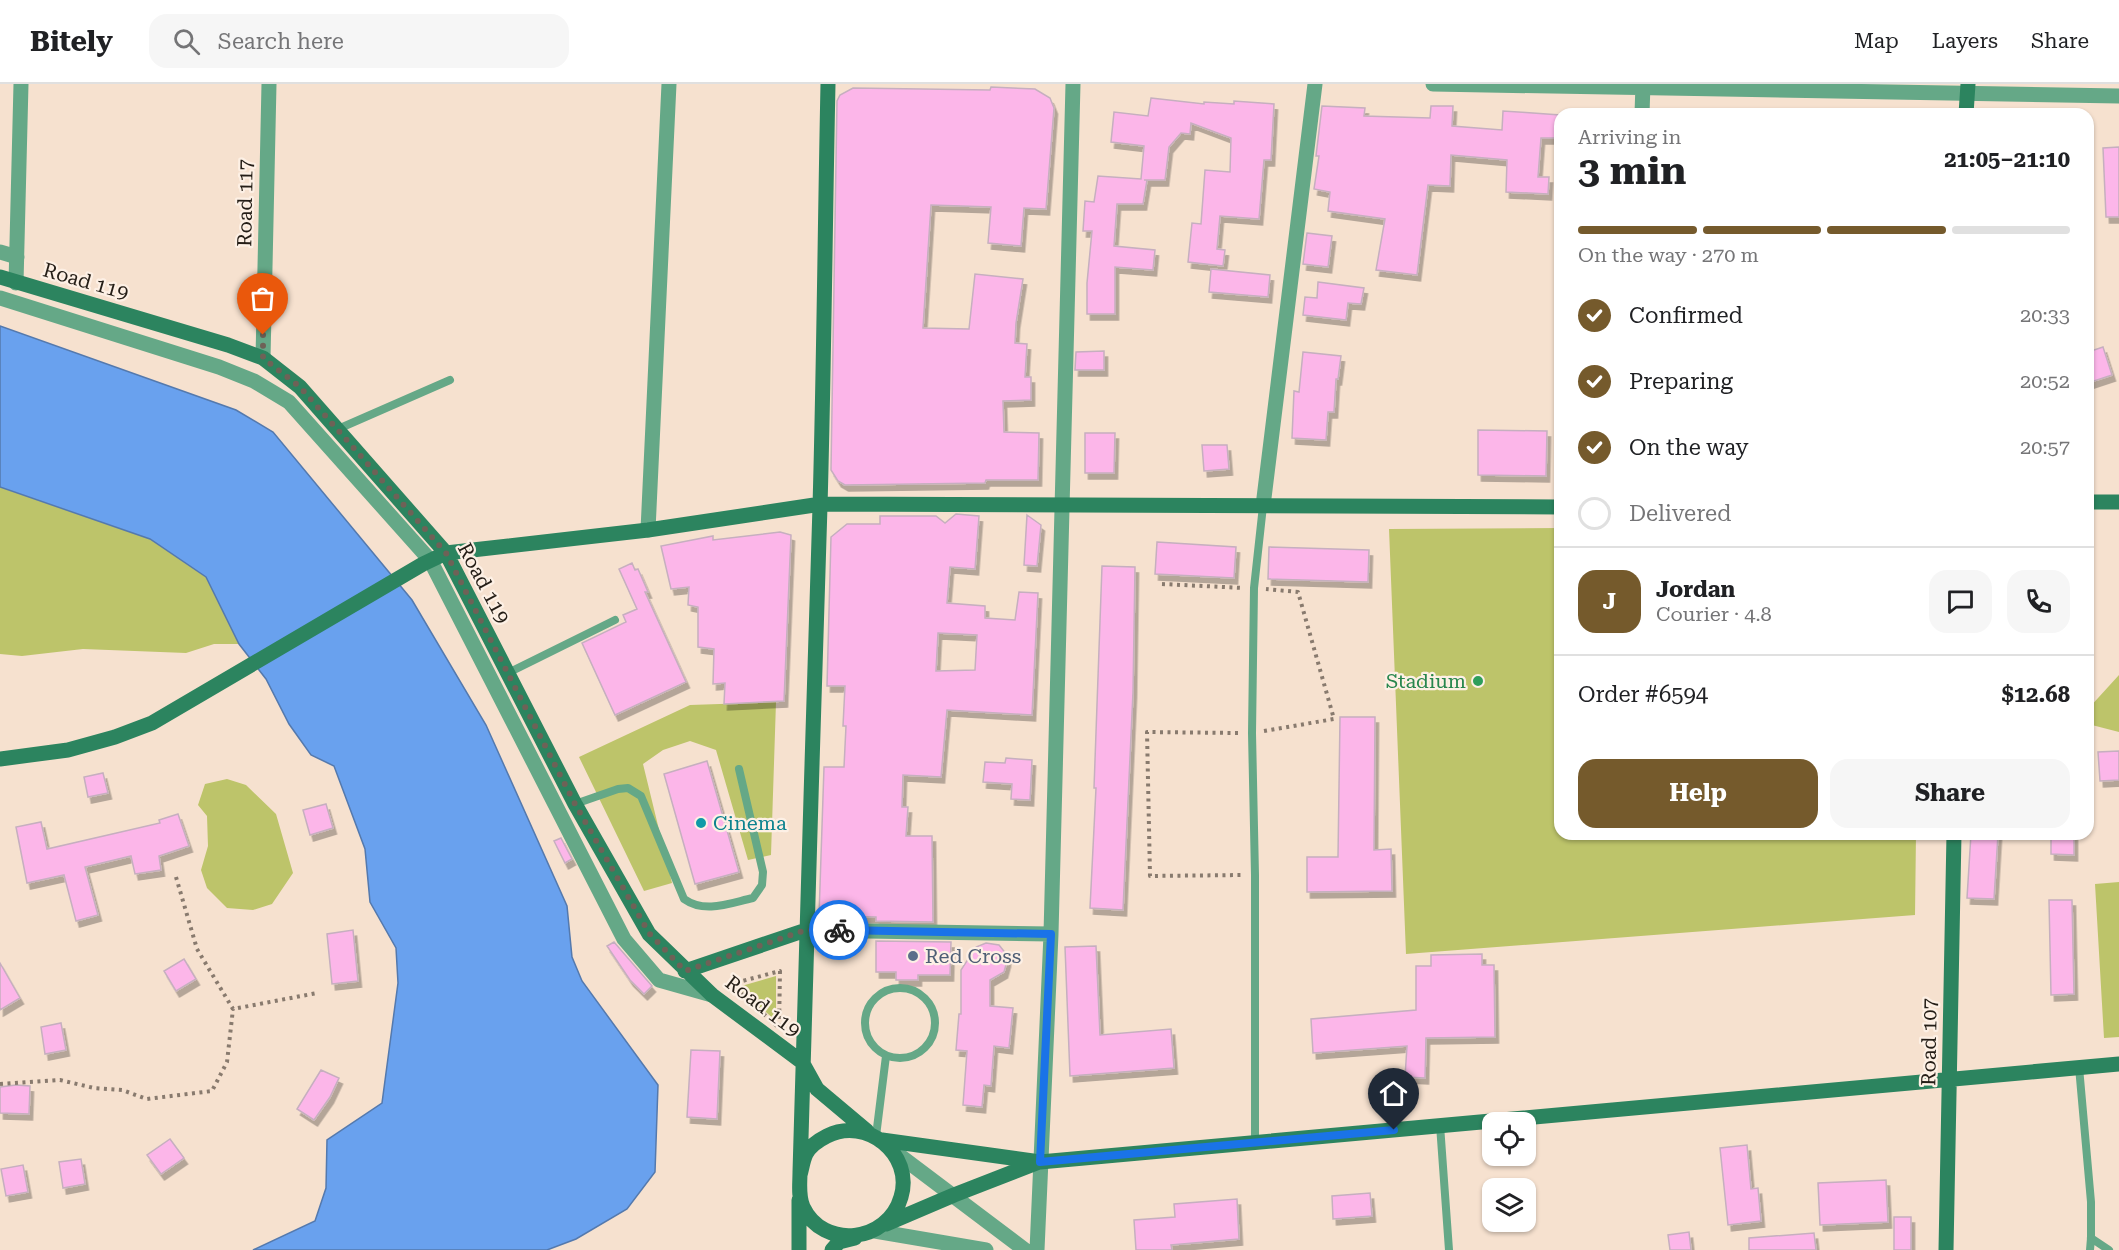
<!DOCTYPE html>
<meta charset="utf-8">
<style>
:root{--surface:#fff;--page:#f6f6f6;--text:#202124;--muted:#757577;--line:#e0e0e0;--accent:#755a2c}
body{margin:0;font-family:"Roboto Serif",serif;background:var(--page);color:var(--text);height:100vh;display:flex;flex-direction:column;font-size:22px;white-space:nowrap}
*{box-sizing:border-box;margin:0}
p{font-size:20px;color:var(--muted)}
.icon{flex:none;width:33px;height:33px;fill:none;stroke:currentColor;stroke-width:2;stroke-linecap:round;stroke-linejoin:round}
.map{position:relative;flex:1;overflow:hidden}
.details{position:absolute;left:1554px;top:24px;width:540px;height:732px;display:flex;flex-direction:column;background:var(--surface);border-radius:18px;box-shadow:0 2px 4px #0004}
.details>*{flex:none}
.controls{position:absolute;left:1482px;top:1028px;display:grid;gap:12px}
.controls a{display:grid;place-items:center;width:54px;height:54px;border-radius:12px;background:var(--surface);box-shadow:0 2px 4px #0004;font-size:30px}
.pin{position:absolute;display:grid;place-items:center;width:51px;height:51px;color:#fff;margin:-62px -26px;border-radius:50% 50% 50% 0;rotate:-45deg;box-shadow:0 0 6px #0007}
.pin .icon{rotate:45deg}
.courier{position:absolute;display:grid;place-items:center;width:60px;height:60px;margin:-30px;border:4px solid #1a73e8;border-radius:50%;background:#fff;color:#222;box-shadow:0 2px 8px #0007}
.summary em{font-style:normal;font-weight:700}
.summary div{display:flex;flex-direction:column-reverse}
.summary{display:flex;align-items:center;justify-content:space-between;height:102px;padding:0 24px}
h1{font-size:39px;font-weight:700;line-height:45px}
.bar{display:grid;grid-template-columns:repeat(4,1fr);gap:9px 6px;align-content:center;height:72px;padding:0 24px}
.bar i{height:8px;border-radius:4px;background:var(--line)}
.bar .selected{background:var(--accent)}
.bar p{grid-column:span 4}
.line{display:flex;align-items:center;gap:15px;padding:0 24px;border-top:2px solid var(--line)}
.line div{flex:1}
.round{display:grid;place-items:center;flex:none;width:63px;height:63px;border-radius:18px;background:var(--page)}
ol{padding:0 24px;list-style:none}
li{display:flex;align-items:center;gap:18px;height:66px}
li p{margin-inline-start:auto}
li .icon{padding:6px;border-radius:50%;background:var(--accent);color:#fff;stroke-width:4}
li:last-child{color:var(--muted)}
li i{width:33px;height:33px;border:3px solid var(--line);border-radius:50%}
.action{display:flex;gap:12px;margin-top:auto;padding:12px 24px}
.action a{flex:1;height:69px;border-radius:18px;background:var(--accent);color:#fff;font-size:24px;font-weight:700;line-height:69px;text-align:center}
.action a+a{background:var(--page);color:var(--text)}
header{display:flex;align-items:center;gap:36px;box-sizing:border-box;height:84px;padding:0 30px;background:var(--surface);border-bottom:2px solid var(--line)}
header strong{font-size:28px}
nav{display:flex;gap:33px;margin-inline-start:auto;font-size:21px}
.search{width:420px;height:54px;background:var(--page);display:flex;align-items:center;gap:15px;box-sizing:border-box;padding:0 21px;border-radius:18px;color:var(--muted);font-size:22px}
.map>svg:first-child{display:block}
</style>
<header>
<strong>Bitely</strong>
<div class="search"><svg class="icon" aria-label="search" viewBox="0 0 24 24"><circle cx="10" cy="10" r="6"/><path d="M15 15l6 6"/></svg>Search here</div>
<nav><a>Map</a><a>Layers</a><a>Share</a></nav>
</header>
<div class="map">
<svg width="2119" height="1166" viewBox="0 0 2119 1166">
<defs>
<filter id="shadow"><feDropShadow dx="3.5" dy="6" stdDeviation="0" flood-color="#0004"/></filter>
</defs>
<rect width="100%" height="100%" fill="#f6e1cf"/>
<path fill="#bdc46a" d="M 0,403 L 150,455 L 206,493 L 239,560 L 214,560 L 186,569 L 83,565 L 22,572 L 0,570 Z
M 1560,444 L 1560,750 L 1916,750 L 1915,831 L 1406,870 L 1389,445 Z
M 2119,591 L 2119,648 L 2088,640 L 2088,625 Z
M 776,618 L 771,771 L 748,776 L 716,666 L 690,657 L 663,666 L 643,680 L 672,799 L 644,807 L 579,673 L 690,621 Z
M 227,695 L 246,701 L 276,730 L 293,789 L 272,820 L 253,826 L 227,824 L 207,804 L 201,786 L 208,762 L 207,732 L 198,721 L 205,700 Z
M 2119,798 L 2119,953 L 2104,954 L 2095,800 Z
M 776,892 L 776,937 L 738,903 Z"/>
<path fill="#69a1ee" stroke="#5479ad" stroke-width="1.5" d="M 0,242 L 236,326 L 273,348 L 412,516 L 486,641 L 567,822 L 572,873 L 582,897 L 658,1001 L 655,1088 L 627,1125 L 576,1155 L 547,1166 L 253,1166 L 315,1137 L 326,1104 L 327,1056 L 382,1019 L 398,899 L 396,864 L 370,818 L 365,765 L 334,682 L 311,671 L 289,640 L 266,595 L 239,560 L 206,493 L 150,455 L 0,403 Z"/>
<path fill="#fcb6e9" stroke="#c6afbf" stroke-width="1.5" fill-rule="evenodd" filter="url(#shadow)" d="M 991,3 L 1035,5 L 1050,14 L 1054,24 L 1046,125 L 1024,124 L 1021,162 L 988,159 L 991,123 L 931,121 L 923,244 L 969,245 L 975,190 L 1023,195 L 1016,239 L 1015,259 L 1027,260 L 1025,293 L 1031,293 L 1031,316 L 1003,317 L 1004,348 L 1039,349 L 1038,396 L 986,396 L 985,399 L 845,401 L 838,397 L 831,386 L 837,17 L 840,11 L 853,4 L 990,6 Z
M 1151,14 L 1204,20 L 1204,18 L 1234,20 L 1234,17 L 1274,20 L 1271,76 L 1264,76 L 1259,135 L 1220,132 L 1217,165 L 1225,166 L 1223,182 L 1188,178 L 1192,139 L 1201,140 L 1205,86 L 1230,88 L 1231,54 L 1191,39 L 1190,50 L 1181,49 L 1169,63 L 1165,96 L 1144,96 L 1147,96 L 1143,120 L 1117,120 L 1114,162 L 1155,166 L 1153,186 L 1115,183 L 1115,230 L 1087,230 L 1087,199 L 1092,147 L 1083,147 L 1085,117 L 1094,118 L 1098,92 L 1141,95 L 1144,62 L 1111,58 L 1114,28 L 1148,32 Z
M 1322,22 L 1365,24 L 1364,32 L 1430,34 L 1431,22 L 1453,22 L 1452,42 L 1502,46 L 1503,27 L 1560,31 L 1560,54 L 1541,54 L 1538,93 L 1549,93 L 1548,110 L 1506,108 L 1507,76 L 1451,71 L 1450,102 L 1428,101 L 1417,191 L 1376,186 L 1385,135 L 1328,127 L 1330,108 L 1314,105 L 1319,72 L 1316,72 Z
M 2119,63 L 2119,133 L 2106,133 L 2103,64 Z
M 1307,149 L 1332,152 L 1328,183 L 1303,180 Z
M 1211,185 L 1270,191 L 1268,213 L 1209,208 Z
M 1318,198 L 1364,204 L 1361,220 L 1348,219 L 1346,236 L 1303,231 L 1305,213 L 1317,214 Z
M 2103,263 L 2112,291 L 2088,299 L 2088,268 Z
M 1104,267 L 1104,286 L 1075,286 L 1076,268 Z
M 1303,268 L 1341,272 L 1338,295 L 1336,295 L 1334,328 L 1328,328 L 1326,356 L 1292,354 L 1294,307 L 1299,308 Z
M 1478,346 L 1547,347 L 1546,392 L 1478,391 Z
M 1085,349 L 1115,349 L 1114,389 L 1085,389 Z
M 1202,361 L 1227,361 L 1229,385 L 1204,387 Z
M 956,430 L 979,432 L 975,485 L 950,483 L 947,519 L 985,522 L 985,534 L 1015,536 L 1019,508 L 1038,509 L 1032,631 L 947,626 L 941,693 L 903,691 L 902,723 L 908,723 L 906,752 L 932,752 L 933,838 L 876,837 L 876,833 L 819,832 L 824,683 L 844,683 L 846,642 L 843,642 L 845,602 L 827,602 L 831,453 L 847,440 L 880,440 L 880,432 L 936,432 L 945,439 ZM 938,549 L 977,551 L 975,586 L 936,587 Z
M 1027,431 L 1041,441 L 1037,482 L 1024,481 Z
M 780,448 L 791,451 L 784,617 L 724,620 L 725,599 L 713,600 L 714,565 L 698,563 L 698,523 L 688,521 L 689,503 L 671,505 L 661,462 L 713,452 L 713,456 Z
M 1157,458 L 1236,463 L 1234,494 L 1155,490 Z
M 1269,463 L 1369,466 L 1368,498 L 1268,495 Z
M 632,479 L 635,486 L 638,485 L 648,508 L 645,508 L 686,598 L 615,631 L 582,559 L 626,538 L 623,531 L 637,525 L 619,485 Z
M 1102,482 L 1135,483 L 1133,608 L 1123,826 L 1090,824 L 1096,704 L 1094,704 Z
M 1340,633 L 1375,633 L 1374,766 L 1391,765 L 1392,807 L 1307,808 L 1307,773 L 1338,773 Z
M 2119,667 L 2119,696 L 2100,697 L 2098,668 Z
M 1006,674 L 1032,676 L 1030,716 L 1011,715 L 1012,700 L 983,698 L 985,678 L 1005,679 Z
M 707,677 L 739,788 L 695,800 L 664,690 Z
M 103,689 L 108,709 L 88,713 L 84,693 Z
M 326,720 L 333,744 L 310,751 L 303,726 Z
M 178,730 L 189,762 L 159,772 L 161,786 L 135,790 L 131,772 L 85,783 L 98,831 L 76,837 L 64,791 L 27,799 L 16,743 L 41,738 L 47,765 L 160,739 L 159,736 Z
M 1971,750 L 1998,750 L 1994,815 L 1967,814 Z
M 2051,750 L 2074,750 L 2074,771 L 2051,770 Z
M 561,754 L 572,775 L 565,779 L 554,757 Z
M 2049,816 L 2072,816 L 2074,910 L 2051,911 Z
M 353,846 L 358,897 L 332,900 L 327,850 Z
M 876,857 L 951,858 L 950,891 L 918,891 L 918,896 L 896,896 L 896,888 L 876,888 Z
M 614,858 L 652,902 L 644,910 L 630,896 L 607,862 Z
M 986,859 L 999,861 L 1007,871 L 1007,877 L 1004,888 L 990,896 L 990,922 L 1013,924 L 1009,964 L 994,962 L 991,1002 L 984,1001 L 982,1023 L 963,1021 L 967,967 L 956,966 L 959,930 L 961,930 L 961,886 L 976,863 Z
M 1096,862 L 1100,951 L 1171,945 L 1174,984 L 1070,992 L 1065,863 Z
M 1482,870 L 1482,881 L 1494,881 L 1495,953 L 1426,954 L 1425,994 L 1405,993 L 1407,962 L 1313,969 L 1311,935 L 1416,926 L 1416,882 L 1431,882 L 1431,871 Z
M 184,875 L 196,895 L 176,907 L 164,887 Z
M 0,879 L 20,914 L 0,926 Z
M 61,939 L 66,966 L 45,970 L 41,943 Z
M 691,966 L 720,967 L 717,1035 L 687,1033 Z
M 321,986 L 339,994 L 330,1013 L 314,1036 L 297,1025 Z
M 16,1001 L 30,1002 L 29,1030 L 0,1029 L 0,1003 Z
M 170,1055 L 184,1074 L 161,1090 L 147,1071 Z
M 1747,1061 L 1751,1105 L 1758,1104 L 1761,1137 L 1728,1141 L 1720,1064 Z
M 81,1075 L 85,1100 L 63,1104 L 59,1078 Z
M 23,1081 L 28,1108 L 6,1112 L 1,1085 Z
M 1886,1096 L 1888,1138 L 1820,1141 L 1818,1099 Z
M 1370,1109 L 1372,1132 L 1333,1135 L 1332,1112 Z
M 1237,1115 L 1239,1155 L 1171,1161 L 1172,1166 L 1136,1166 L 1134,1136 L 1175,1133 L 1174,1120 Z
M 1894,1133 L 1911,1133 L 1911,1166 L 1894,1166 Z
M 1689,1148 L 1691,1166 L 1670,1166 L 1668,1151 Z
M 1814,1149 L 1816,1166 L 1749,1166 L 1749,1154 Z"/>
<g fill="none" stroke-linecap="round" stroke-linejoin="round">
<path stroke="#887a6e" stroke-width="4" stroke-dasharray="3 4.5" stroke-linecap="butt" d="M 1162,500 L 1243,504
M 1264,647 L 1334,635 L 1298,508 L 1266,505
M 1238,649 L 1147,648 L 1150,792 L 1242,791
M 176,793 L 197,865 L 233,925 L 317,909
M 780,887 L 779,944 L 731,900 Z
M 0,1000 L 60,996 L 94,1004 L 122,1006 L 147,1015 L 212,1007 L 227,978 L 233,925"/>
<path stroke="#65a887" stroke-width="8" d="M 338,345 L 450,296
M 508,589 L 615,536
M 575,720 L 618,705 L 628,704 L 641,712 L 684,815 C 705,830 730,819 753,814 L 762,801 L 763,788 L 739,685
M865 939a35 35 0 1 1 70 0a35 35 0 1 1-70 0Z
M 2079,983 L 2091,1118 L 2091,1154 L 2090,1166
M 1440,1041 L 1449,1166
M 876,1052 L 886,972
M 1255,1058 L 1255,791 L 1252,649 L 1254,504 L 1263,422
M 2091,1154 L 2109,1166"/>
<path stroke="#65a887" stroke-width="15" d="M 1433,0 L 2119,12
M 1642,30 L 1643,0
M 0,168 L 17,173
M 16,199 L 21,0
M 0,214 L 219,283 L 254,297 L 289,318 L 430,476 L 624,855 L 659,896 L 712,911
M 263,274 L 269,0
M 1263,422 L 1315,0
M 648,446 L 669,0
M 806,846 L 1051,850
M 891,1065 L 1025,1166
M 875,1147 L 986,1166
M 1037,1166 L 1051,850 L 1073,0"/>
<path stroke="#2c845f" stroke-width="15" d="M 1966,30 L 1968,0
M 0,193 L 228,261 L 263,274 L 300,303 L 446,469 L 575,720 L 649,850 L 712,911 L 802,978 L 817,1005 L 867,1047
M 2088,418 L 2119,418
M 0,675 L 68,666 L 115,653 L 152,639 L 423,480 L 446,469 L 648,446 L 821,420 L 1560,423
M 685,887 L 806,846
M 882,1056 L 1040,1078 L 2119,980
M 800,1091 C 802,1084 803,1076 806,1070 C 810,1062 819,1056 827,1052 C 866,1032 914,1070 901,1113 C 888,1159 823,1166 803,1123 C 798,1112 800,1100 800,1088 C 805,866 814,644 820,422 C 824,282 825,141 828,0
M 886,1140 L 954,1111 L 1039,1078
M 799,1166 L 799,1116
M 832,1166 L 839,1158 L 855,1154
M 1946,1166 L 1954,750"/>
</g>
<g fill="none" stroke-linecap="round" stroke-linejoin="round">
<path stroke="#6e6257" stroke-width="6" stroke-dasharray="0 10.8" d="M 263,251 L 263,274 L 300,303 L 446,469 L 575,720 L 649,849 L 685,887 L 806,846 L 839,846"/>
<path stroke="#1a73e8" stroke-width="8" d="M 839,846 L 1051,850 L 1040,1078 L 1394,1046"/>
</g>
<circle fill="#2e9e5b" stroke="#fdf0e5" stroke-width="2" cx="1478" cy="597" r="6"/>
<circle fill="#0f9aa8" stroke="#fdf0e5" stroke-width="2" cx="701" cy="739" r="6"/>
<circle fill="#5c6f8a" stroke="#fdf0e5" stroke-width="2" cx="913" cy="872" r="6"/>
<g text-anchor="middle" stroke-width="4.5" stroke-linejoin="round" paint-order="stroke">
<g font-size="20" fill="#241d16" stroke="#fdf0e5">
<text transform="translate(245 119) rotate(-89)" y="7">Road 117</text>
<text transform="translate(86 197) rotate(16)" y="7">Road 119</text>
<text transform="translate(484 499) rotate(62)" y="7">Road 119</text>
<text transform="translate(763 922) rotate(37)" y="7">Road 119</text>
<text transform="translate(1929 958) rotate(-89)" y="7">Road 107</text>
</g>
<g font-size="20" fill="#27864d" stroke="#fdf0e5" text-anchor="end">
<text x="1466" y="604">Stadium</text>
</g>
<g font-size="20" fill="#0d838f" stroke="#fdf0e5" text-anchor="start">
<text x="713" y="746">Cinema</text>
</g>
<g font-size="20" fill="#4e5e75" stroke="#fdf0e5" text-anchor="start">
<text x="925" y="879">Red Cross</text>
</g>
</g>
</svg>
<div class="controls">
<a><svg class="icon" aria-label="locate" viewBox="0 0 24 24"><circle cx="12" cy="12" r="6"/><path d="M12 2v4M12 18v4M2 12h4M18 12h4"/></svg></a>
<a><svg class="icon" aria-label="layers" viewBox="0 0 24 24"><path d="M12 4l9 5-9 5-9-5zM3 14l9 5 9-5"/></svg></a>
</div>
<div class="pin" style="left:263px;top:251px;background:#ea580c"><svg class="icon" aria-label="bag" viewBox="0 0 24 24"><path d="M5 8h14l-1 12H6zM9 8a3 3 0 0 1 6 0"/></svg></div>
<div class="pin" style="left:1394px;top:1046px;background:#1f2937"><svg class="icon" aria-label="home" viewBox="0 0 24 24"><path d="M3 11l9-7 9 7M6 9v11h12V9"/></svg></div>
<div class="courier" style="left:839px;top:846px"><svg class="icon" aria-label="bike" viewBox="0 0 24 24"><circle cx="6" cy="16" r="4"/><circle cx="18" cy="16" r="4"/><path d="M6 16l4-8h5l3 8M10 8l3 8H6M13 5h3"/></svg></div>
<section class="details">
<div class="summary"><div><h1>3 min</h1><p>Arriving in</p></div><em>21:05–21:10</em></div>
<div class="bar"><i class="selected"></i><i class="selected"></i><i class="selected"></i><i></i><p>On the way · 270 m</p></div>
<ol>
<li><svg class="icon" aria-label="check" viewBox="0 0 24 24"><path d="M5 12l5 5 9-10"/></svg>Confirmed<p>20:33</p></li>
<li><svg class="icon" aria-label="check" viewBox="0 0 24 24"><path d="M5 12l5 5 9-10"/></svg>Preparing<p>20:52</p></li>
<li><svg class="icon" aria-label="check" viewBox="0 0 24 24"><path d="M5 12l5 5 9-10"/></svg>On the way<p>20:57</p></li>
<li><i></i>Delivered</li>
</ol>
<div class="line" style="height:108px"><b class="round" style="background:var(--accent);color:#fff">J</b><div><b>Jordan</b><p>Courier · 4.8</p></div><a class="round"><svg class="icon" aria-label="chat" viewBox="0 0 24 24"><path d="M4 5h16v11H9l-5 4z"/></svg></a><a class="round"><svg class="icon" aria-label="phone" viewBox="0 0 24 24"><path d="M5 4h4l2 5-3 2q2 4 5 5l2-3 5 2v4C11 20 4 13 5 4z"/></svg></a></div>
<div class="line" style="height:78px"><div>Order #6594</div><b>$12.68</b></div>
<div class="action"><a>Help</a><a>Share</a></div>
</section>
</div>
